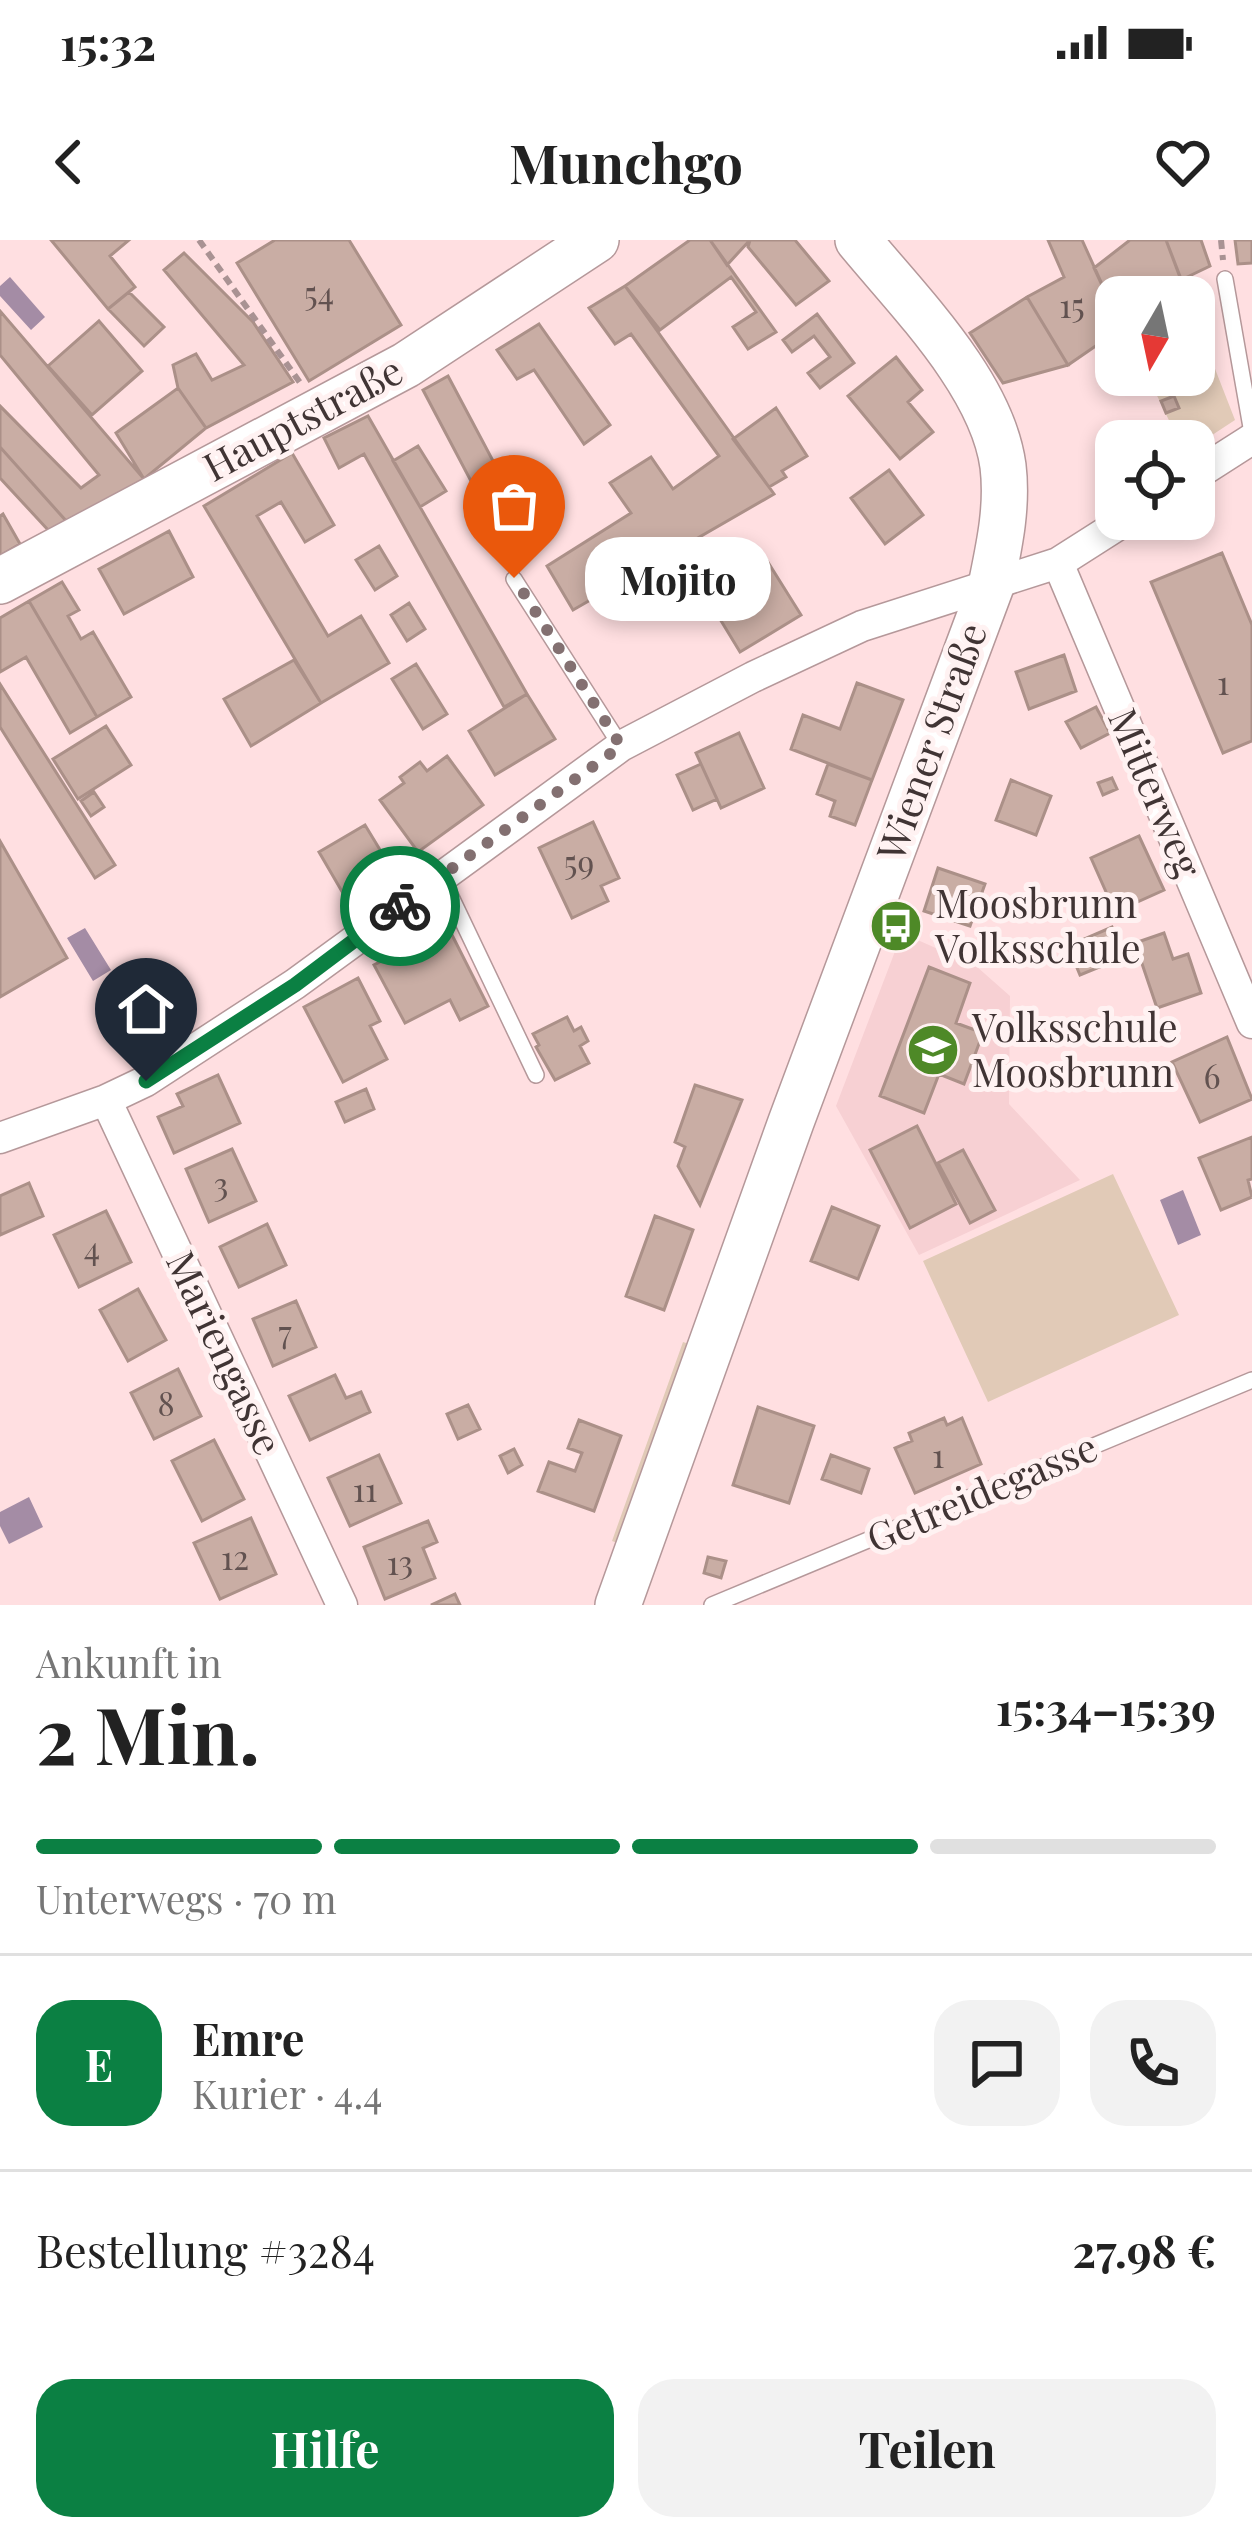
<!DOCTYPE html>
<html lang="de">
<meta charset="utf-8">
<style>
:root{--surface:#fff;--page:#f2f2f2;--text:#222;--muted:#767676;--line:#e0e0e0;--accent:#0b8043}
body{margin:0;font-family:"Playfair Display",serif;background:var(--page);color:var(--text);height:100vh;display:flex;flex-direction:column;font-size:45px;white-space:nowrap}
*{box-sizing:border-box;margin:0}
p{font-size:39px;color:var(--muted)}
.icon{flex:none;width:66px;height:66px;fill:none;stroke:currentColor;stroke-width:2;stroke-linecap:round;stroke-linejoin:round}
.map{position:relative;height:1365px;overflow:hidden}
.side{display:flex;flex-direction:column;background:var(--surface);flex:1}
.side>*{flex:none}
.needle{width:78px;rotate:189deg}
.controls{position:absolute;left:1095px;top:36px;display:grid;gap:24px}
.controls a{display:grid;place-items:center;width:120px;height:120px;border-radius:24px;background:var(--surface);box-shadow:0 6px 18px #0003;font-size:60px}
.pin{position:absolute;display:grid;place-items:center;width:102px;height:102px;color:#fff;margin:-123px -51px;border-radius:50% 50% 50% 0;rotate:-45deg;box-shadow:0 0 12px #0007}
.pin .icon{rotate:45deg}
.courier{position:absolute;display:grid;place-items:center;width:120px;height:120px;margin:-60px;border:9px solid #0b8043;border-radius:50%;background:#fff;color:#222;box-shadow:0 3px 15px #0007}
.bubble{position:absolute;height:84px;border-radius:36px;background:var(--surface);box-shadow:0 6px 18px #0003;font-size:39px;font-weight:700;line-height:84px;text-align:center}
.overview em{font-style:normal;font-weight:700}
.overview div{display:flex;flex-direction:column-reverse}
.overview{display:flex;align-items:center;justify-content:space-between;height:204px;padding:0 36px}
h1{font-size:78px;font-weight:700;line-height:90px}
.bar{display:grid;grid-template-columns:repeat(4,1fr);gap:18px 12px;align-content:center;height:144px;padding:0 36px}
.bar i{height:15px;border-radius:9px;background:var(--line)}
.bar .selected{background:var(--accent)}
.bar p{grid-column:span 4}
.line{display:flex;align-items:center;gap:30px;padding:0 36px;border-top:3px solid var(--line)}
.line div{flex:1}
.round{display:grid;place-items:center;flex:none;width:126px;height:126px;border-radius:36px;background:var(--page)}
.action{display:flex;gap:24px;margin-top:auto;padding:24px 36px}
.action a{flex:1;height:138px;border-radius:36px;background:var(--accent);color:#fff;font-size:48px;font-weight:700;line-height:138px;text-align:center}
.action a+a{background:var(--page);color:var(--text)}
.status{display:flex;justify-content:space-between;align-items:center;height:84px;padding:0 60px;background:var(--surface);direction:ltr}
.status svg{height:33px;fill:currentColor}
header{display:flex;justify-content:space-between;align-items:center;height:156px;padding:0 36px;background:var(--surface);font-size:54px;font-weight:700}
.map>svg:first-child{display:block}
</style>
<div class="status"><b>15:32</b><svg viewBox="0 0 49 12"><path d="M0 12V9h3v3zM5 12V6h3v6zM10 12V3h3v9zM15 12V0h3v12zM26 1h20v11H26zM47 4h2v5h-2z"/></svg></div>
<header><svg class="icon" aria-label="back" viewBox="0 0 24 24"><path d="M15 5l-7 7 7 7"/></svg>Munchgo<svg class="icon" aria-label="heart" viewBox="0 0 24 24"><path d="M12 20l-8-8c-3-5 5-10 8-4 3-6 11-1 8 4z"/></svg></header>
<div class="map">
<svg width="1252" height="1365" viewBox="0 0 1252 1365">
<rect width="100%" height="100%" fill="#ffdfe1"/>
<path fill="#f7d0d3" d="M 902,693 L 976,726 L 1010,756 L 1009,864 L 1080,940 L 919,1015 L 836,866 Z"/>
<path fill="#e1cab7" d="M 1194,75 L 1235,180 L 1194,207 L 1194,201 L 1179,201 L 1147,135 L 1194,135 Z
M 1113,934 L 1179,1075 L 988,1162 L 923,1021 Z
M 683,1102 L 695,1106 L 620,1304 L 612,1301 Z"/>
<path fill="#a48ca5" d="M 10,37 L 45,77 L 31,90 L 0,56 L 0,46 Z
M 85,688 L 111,730 L 93,741 L 67,698 Z
M 1183,950 L 1201,995 L 1178,1005 L 1160,960 Z
M 29,1257 L 43,1287 L 9,1304 L 0,1286 L 0,1272 Z"/>
<path fill="#c9ada4" stroke="#ab9088" stroke-width="3" d="M 51,0 L 129,0 L 110,16 L 135,47 L 108,69 Z
M 275,0 L 349,0 L 401,85 L 309,141 L 237,23 Z
M 690,0 L 710,0 L 776,92 L 748,109 L 733,87 L 756,72 L 731,37 L 660,90 L 625,46 Z
M 710,0 L 750,0 L 727,25 Z
M 750,0 L 795,0 L 829,41 L 796,65 L 748,7 Z
M 1048,0 L 1082,0 L 1116,75 L 1116,92 L 1068,125 L 1027,57 L 1064,37 Z
M 1130,0 L 1166,0 L 1188,57 L 1116,57 L 1116,75 L 1094,28 Z
M 1166,0 L 1201,0 L 1210,26 L 1181,40 Z
M 1235,0 L 1252,0 L 1252,23 L 1238,24 Z
M 184,13 L 253,82 L 293,142 L 206,188 L 178,148 L 173,125 L 196,114 L 212,140 L 244,125 L 164,30 Z
M 625,46 L 774,254 L 573,370 L 547,326 L 631,273 L 610,243 L 651,217 L 673,249 L 719,216 L 631,94 L 615,104 L 589,68 Z
M 129,52 L 164,87 L 144,106 L 108,69 Z
M 1027,57 L 1068,125 L 1003,143 L 970,93 Z
M 0,71 L 144,239 L 68,283 L 0,207 L 0,166 L 81,248 L 99,235 L 0,115 Z
M 817,74 L 854,123 L 820,148 L 808,133 L 830,117 L 814,96 L 792,112 L 783,100 Z
M 99,81 L 142,131 L 92,175 L 48,126 Z
M 539,84 L 610,185 L 584,204 L 534,130 L 517,139 L 497,110 Z
M 1199,104 L 1210,130 L 1187,138 L 1194,135 L 1194,106 Z
M 896,117 L 922,150 L 908,162 L 933,192 L 900,219 L 848,156 Z
M 448,136 L 537,304 L 511,317 L 423,150 Z
M 178,148 L 206,188 L 144,239 L 116,193 Z
M 1174,156 L 1179,168 L 1166,173 L 1161,161 Z
M 776,168 L 807,216 L 782,231 L 786,237 L 769,247 L 733,199 Z
M 368,176 L 527,454 L 504,467 L 364,214 L 339,228 L 324,198 Z
M 418,206 L 446,251 L 420,267 L 393,221 Z
M 0,207 L 68,283 L 49,291 L 0,238 Z
M 292,213 L 334,285 L 305,302 L 281,262 L 257,276 L 328,396 L 361,376 L 389,423 L 321,463 L 204,266 Z
M 889,230 L 923,275 L 885,304 L 851,258 Z
M 3,274 L 20,304 L 0,316 L 0,276 Z
M 169,291 L 193,337 L 124,374 L 99,329 Z
M 379,306 L 397,336 L 375,350 L 356,320 Z
M 1222,313 L 1252,385 L 1252,501 L 1223,513 L 1151,342 Z
M 766,319 L 801,375 L 740,412 L 706,356 Z
M 62,342 L 79,370 L 68,376 L 81,399 L 93,392 L 131,457 L 97,477 L 29,361 Z
M 29,361 L 97,477 L 70,493 L 26,417 L 0,432 L 0,378 Z
M 409,363 L 425,389 L 407,401 L 391,375 Z
M 1064,415 L 1076,451 L 1029,469 L 1016,432 Z
M 294,420 L 321,463 L 251,506 L 224,459 Z
M 416,424 L 447,474 L 423,489 L 392,439 Z
M 857,443 L 903,460 L 872,540 L 791,509 L 803,475 L 840,489 Z
M 0,444 L 115,625 L 95,638 L 0,487 Z
M 527,454 L 555,499 L 495,535 L 469,491 Z
M 1096,467 L 1110,493 L 1081,508 L 1066,482 Z
M 106,486 L 131,525 L 78,559 L 53,519 Z
M 739,493 L 764,548 L 721,568 L 696,513 Z
M 447,516 L 483,565 L 418,612 L 380,560 L 404,543 L 400,537 L 420,522 L 427,531 Z
M 701,524 L 717,559 L 693,570 L 677,535 Z
M 828,524 L 872,540 L 855,585 L 830,576 L 835,561 L 817,554 Z
M 1112,538 L 1117,549 L 1103,555 L 1098,543 Z
M 1011,540 L 1051,556 L 1036,595 L 996,580 Z
M 94,552 L 104,567 L 91,576 L 81,561 Z
M 593,582 L 619,638 L 601,646 L 608,661 L 572,678 L 539,608 Z
M 365,585 L 391,628 L 344,655 L 319,612 Z
M 1139,596 L 1164,650 L 1115,672 L 1091,618 Z
M 0,601 L 67,718 L 0,757 Z
M 938,628 L 985,644 L 970,686 L 924,671 Z
M 448,687 L 488,766 L 460,780 L 450,760 L 405,783 L 374,725 Z
M 1112,687 L 1124,717 L 1080,735 L 1068,706 Z
M 1164,693 L 1173,719 L 1188,714 L 1201,753 L 1157,768 L 1135,703 Z
M 929,727 L 970,743 L 956,783 L 983,793 L 964,844 L 939,834 L 924,873 L 880,856 Z
M 358,738 L 380,781 L 370,786 L 387,819 L 343,842 L 304,767 Z
M 567,777 L 574,791 L 581,787 L 588,801 L 580,806 L 589,823 L 555,840 L 536,807 L 539,805 L 533,794 Z
M 1227,797 L 1252,859 L 1200,882 L 1172,822 Z
M 218,835 L 240,883 L 174,913 L 158,877 L 183,866 L 177,854 Z
M 695,845 L 742,860 L 700,965 L 678,926 L 685,907 L 675,902 Z
M 366,849 L 374,869 L 345,882 L 336,862 Z
M 917,886 L 956,964 L 910,988 L 870,910 Z
M 1252,897 L 1252,939 L 1248,940 L 1252,957 L 1221,970 L 1199,918 Z
M 232,909 L 256,961 L 209,982 L 186,929 Z
M 963,910 L 995,970 L 970,983 L 938,923 Z
M 29,943 L 43,976 L 0,995 L 0,956 Z
M 832,967 L 879,986 L 858,1039 L 811,1021 Z
M 106,971 L 131,1022 L 79,1047 L 54,995 Z
M 655,976 L 693,990 L 664,1070 L 626,1056 Z
M 267,984 L 286,1025 L 239,1047 L 220,1007 Z
M 138,1049 L 166,1100 L 128,1121 L 100,1070 Z
M 296,1061 L 316,1107 L 273,1126 L 253,1079 Z
M 178,1129 L 201,1176 L 154,1199 L 131,1153 Z
M 335,1135 L 346,1158 L 361,1152 L 370,1172 L 310,1200 L 289,1156 Z
M 468,1165 L 480,1189 L 458,1199 L 447,1174 Z
M 758,1167 L 814,1186 L 789,1263 L 733,1245 Z
M 944,1178 L 947,1185 L 962,1178 L 981,1224 L 915,1253 L 895,1208 L 912,1201 L 909,1193 Z
M 579,1180 L 621,1196 L 594,1271 L 538,1251 L 549,1222 L 575,1231 L 582,1213 L 568,1208 Z
M 214,1200 L 244,1259 L 202,1281 L 172,1221 Z
M 514,1209 L 522,1225 L 508,1233 L 500,1216 Z
M 379,1215 L 401,1263 L 350,1286 L 328,1238 Z
M 831,1215 L 869,1229 L 861,1253 L 822,1239 Z
M 251,1278 L 276,1334 L 220,1359 L 194,1303 Z
M 428,1281 L 437,1302 L 423,1308 L 435,1338 L 385,1359 L 364,1307 Z
M 708,1317 L 726,1321 L 721,1338 L 704,1333 Z
M 455,1354 L 460,1365 L 431,1365 Z"/>
<g fill="none" stroke-linecap="round" stroke-linejoin="round">
<g stroke="#b5989a" stroke-width="18">
<path id="lane" d="M 1225,39 L 1252,193
M 514,339 L 621,506
M 441,636 L 536,835
M 712,1365 L 1252,1140"/>
</g>
<g stroke="#b5989a" stroke-width="33">
<path id="street" d="M 1194,236 L 1252,199
M 1058,323 L 1252,783
M 106,860 L 342,1365
M 0,898 L 106,860 L 146,841 L 295,744 L 621,506 L 753,437 L 862,386 L 1058,323 L 1127,279"/>
</g>
<g stroke="#b5989a" stroke-width="48">
<path id="secondary" d="M 0,341 L 406,125 L 596,0
M 618,1365 L 791,882 L 991,346 C 999,307 1008,267 1003,226 C 992,144 909,62 858,0"/>
</g>
<path stroke="#a99293" stroke-width="6" stroke-dasharray="9 6" stroke-linecap="butt" d="M 199,0 L 301,144
M 1221,0 L 1223,20"/>
<use href="#lane" stroke="#fff" stroke-width="15"/>
<use href="#street" stroke="#fff" stroke-width="30"/>
<use href="#secondary" stroke="#fff" stroke-width="45"/>
</g>
<g fill="none" stroke-linecap="round" stroke-linejoin="round">
<path stroke="#837071" stroke-width="12" stroke-dasharray="0 21.6" d="M 400,666 L 621,506 L 514,338"/>
<path stroke="#0b8043" stroke-width="15" d="M 146,841 L 295,745 L 400,666"/>
</g>
<defs>
<g id="bus-disc" transform="scale(2.7)"><circle r="9.5" fill="#4e8927" stroke="#fff2f2"/><path d="M-5-6H5V4H4V6H2V4H-2V6H-4V4H-5ZM-3.5-4V0h7V-4ZM-3.5 1.2v1.5H-2V1.2ZM2 1.2v1.5H3.5V1.2Z" fill="#fff"/></g>
<g id="school-disc" transform="scale(2.7)"><circle r="9.5" fill="#4e8927" stroke="#fff2f2"/><path d="M0-5L7-2L0 1L-7-2ZM-4 1L0 2.5L4 1V4Q0 6-4 4Z" fill="#fff"/></g>
</defs>
<g fill-rule="evenodd">
<use href="#bus-disc" x="896" y="686"/>
<use href="#school-disc" x="933" y="810"/>
</g>
<g text-anchor="middle" stroke-width="10" stroke-linejoin="round" paint-order="stroke">
<g font-size="33" fill="#625250">
<text x="319" y="66">54</text>
<text x="1072" y="78">15</text>
<text x="1223" y="455">1</text>
<text x="579" y="635">59</text>
<text x="1212" y="849">6</text>
<text x="221" y="957">3</text>
<text x="92" y="1021">4</text>
<text x="285" y="1105">7</text>
<text x="166" y="1176">8</text>
<text x="938" y="1228">1</text>
<text x="365" y="1262">11</text>
<text x="235" y="1330">12</text>
<text x="400" y="1335">13</text>
</g>
<g font-size="39" fill="#403434" stroke="#fff2f2">
<text transform="translate(303 179) rotate(-28)" y="14">Hauptstraße</text>
<text transform="translate(932 502) rotate(-70)" y="14">Wiener Straße</text>
<text transform="translate(1155 553) rotate(67)" y="14">Mitterweg</text>
<text transform="translate(224 1113) rotate(65)" y="14">Mariengasse</text>
<text transform="translate(982 1253) rotate(-23)" y="14">Getreidegasse</text>
</g>
<g font-size="39" fill="#403434" stroke="#fff2f2" text-anchor="start">
<text x="935" y="678">Moosbrunn<tspan x="935" dy="45">Volksschule</tspan></text>
<text x="972" y="802">Volksschule<tspan x="972" dy="45">Moosbrunn</tspan></text>
</g>
</g>
</svg>
<div class="controls">
<a><svg class="needle" viewBox="-14 -14 28 28"><path d="M0-13l5 13h-10z" fill="#e53935"/><path d="M0 13l5-13h-10z" fill="#767676"/></svg></a>
<a><svg class="icon" aria-label="locate" viewBox="0 0 24 24"><circle cx="12" cy="12" r="6"/><path d="M12 2v4M12 18v4M2 12h4M18 12h4"/></svg></a>
</div>
<div class="pin" style="left:514px;top:338px;background:#ea580c"><svg class="icon" aria-label="bag" viewBox="0 0 24 24"><path d="M5 8h14l-1 12H6zM9 8a3 3 0 0 1 6 0"/></svg></div>
<div class="pin" style="left:146px;top:841px;background:#1f2937"><svg class="icon" aria-label="home" viewBox="0 0 24 24"><path d="M3 11l9-7 9 7M6 9v11h12V9"/></svg></div>
<div class="courier" style="left:400px;top:666px"><svg class="icon" aria-label="bike" viewBox="0 0 24 24"><circle cx="6" cy="16" r="4"/><circle cx="18" cy="16" r="4"/><path d="M6 16l4-8h5l3 8M10 8l3 8H6M13 5h3"/></svg></div>
<div class="bubble" style="left:585px;top:297px;width:186px">Mojito</div>
</div>
<section class="side">
<div class="overview"><div><h1>2 Min.</h1><p>Ankunft in</p></div><em>15:34–15:39</em></div>
<div class="bar"><i class="selected"></i><i class="selected"></i><i class="selected"></i><i></i><p>Unterwegs · 70 m</p></div>
<div class="line" style="height:216px"><b class="round" style="background:var(--accent);color:#fff">E</b><div><b>Emre</b><p>Kurier · 4.4</p></div><a class="round"><svg class="icon" aria-label="chat" viewBox="0 0 24 24"><path d="M4 5h16v11H9l-5 4z"/></svg></a><a class="round"><svg class="icon" aria-label="phone" viewBox="0 0 24 24"><path d="M5 4h4l2 5-3 2q2 4 5 5l2-3 5 2v4C11 20 4 13 5 4z"/></svg></a></div>
<div class="line" style="height:156px"><div>Bestellung #3284</div><b>27.98 €</b></div>
<div class="action"><a>Hilfe</a><a>Teilen</a></div>
</section>
